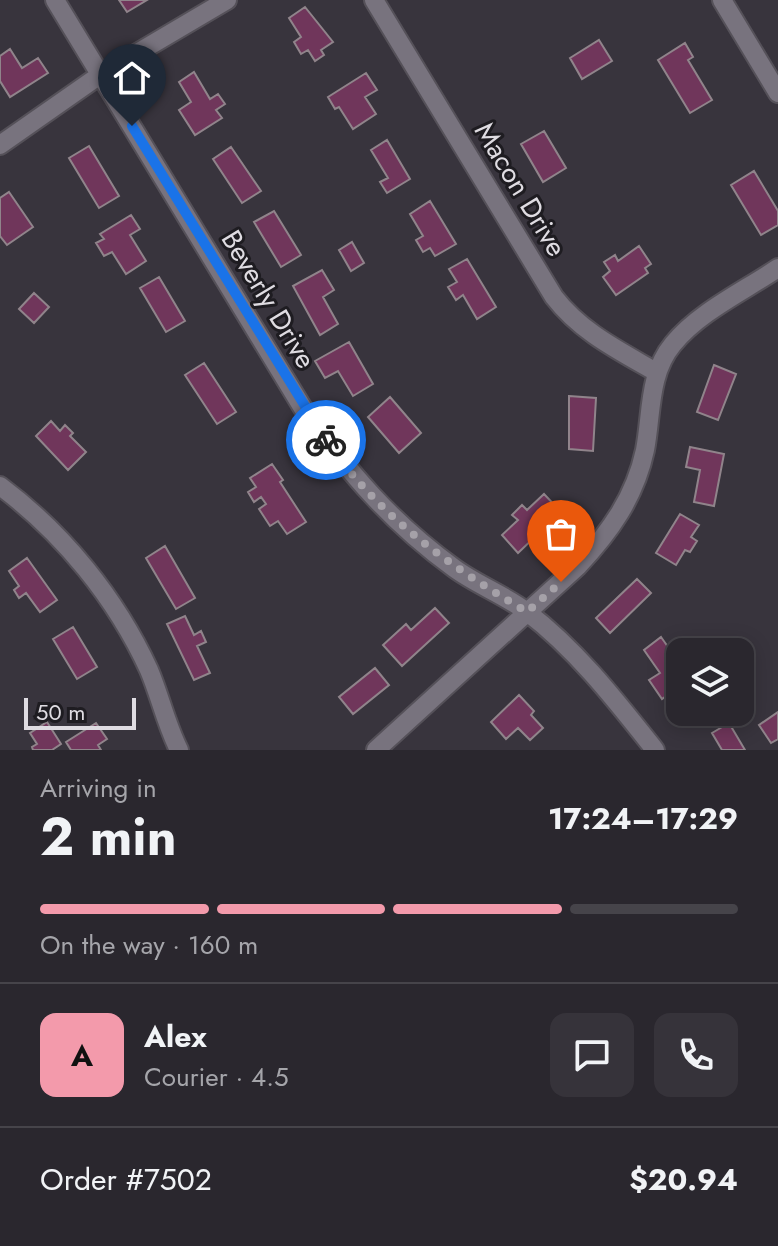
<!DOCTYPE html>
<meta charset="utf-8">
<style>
:root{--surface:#2a272e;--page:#36333a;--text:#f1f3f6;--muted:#a5a5aa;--line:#46444a;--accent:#f39aab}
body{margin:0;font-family:Jost,sans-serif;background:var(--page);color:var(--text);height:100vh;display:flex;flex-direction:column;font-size:30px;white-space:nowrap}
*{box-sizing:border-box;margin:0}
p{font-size:26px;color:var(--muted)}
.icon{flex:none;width:44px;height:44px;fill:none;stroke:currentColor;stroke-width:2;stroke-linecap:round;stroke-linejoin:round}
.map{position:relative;height:750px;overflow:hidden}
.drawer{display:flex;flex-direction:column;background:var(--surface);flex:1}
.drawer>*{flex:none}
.buttons{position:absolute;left:666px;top:638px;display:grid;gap:16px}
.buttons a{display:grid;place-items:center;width:88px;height:88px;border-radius:16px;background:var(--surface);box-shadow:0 4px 20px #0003,0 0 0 2px var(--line);font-size:40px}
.scale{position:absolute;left:24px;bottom:20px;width:112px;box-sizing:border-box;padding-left:8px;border:4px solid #dfdce2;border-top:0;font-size:22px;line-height:28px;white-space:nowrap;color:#dfdce2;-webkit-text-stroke:6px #1e1c21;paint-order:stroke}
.pin{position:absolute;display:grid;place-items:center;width:68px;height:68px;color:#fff;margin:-82px -34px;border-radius:50% 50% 50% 0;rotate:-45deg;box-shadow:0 0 8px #0007}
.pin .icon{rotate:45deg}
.courier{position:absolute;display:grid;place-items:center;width:80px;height:80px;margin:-40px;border:6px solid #1a73e8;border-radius:50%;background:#fff;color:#222;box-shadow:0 2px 10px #0007}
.headline em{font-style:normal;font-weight:700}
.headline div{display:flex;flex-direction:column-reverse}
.headline{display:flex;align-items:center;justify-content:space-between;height:136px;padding:0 40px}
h1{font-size:52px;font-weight:700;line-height:60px}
.bar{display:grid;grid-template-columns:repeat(4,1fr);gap:12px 8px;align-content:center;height:96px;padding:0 40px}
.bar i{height:10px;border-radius:6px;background:var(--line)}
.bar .on{background:var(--accent)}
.bar p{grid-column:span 4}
.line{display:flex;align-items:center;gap:20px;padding:0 40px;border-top:2px solid var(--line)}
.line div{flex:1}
.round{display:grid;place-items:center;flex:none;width:84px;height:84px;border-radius:16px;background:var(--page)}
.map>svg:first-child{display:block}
</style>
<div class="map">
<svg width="778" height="750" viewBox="0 0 778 750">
<rect width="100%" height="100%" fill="#38343d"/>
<path fill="#70365b" stroke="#90848b" stroke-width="2" d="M 119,0 L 147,0 L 127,12 Z
M 305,7 L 333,42 L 321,50 L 324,55 L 315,61 L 308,50 L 301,54 L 294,42 L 301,37 L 289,18 Z
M 599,40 L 612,61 L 582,79 L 570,58 Z
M 685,43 L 693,57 L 688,60 L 712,100 L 690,113 L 658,60 Z
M 10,49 L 22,68 L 38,58 L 48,73 L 10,97 L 0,81 L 0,56 Z
M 194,72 L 210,99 L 218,94 L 225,104 L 216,110 L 222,118 L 195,135 L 179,110 L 191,102 L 179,82 Z
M 366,73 L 377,90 L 365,97 L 376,114 L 353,129 L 339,107 L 335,109 L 328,97 Z
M 544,131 L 566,168 L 543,182 L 521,144 Z
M 387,140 L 410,179 L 387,193 L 380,182 L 388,178 L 371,150 Z
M 89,146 L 119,196 L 99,208 L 69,158 Z
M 231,147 L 261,191 L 242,203 L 213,159 Z
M 754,171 L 778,211 L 778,225 L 761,235 L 731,185 Z
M 9,192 L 33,227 L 7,245 L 0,236 L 0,198 Z
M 430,201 L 456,244 L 435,256 L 430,248 L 423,252 L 416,240 L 423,236 L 410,214 Z
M 274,211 L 301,255 L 281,267 L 254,222 Z
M 131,215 L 140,229 L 130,235 L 146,261 L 126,274 L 112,252 L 104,256 L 96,243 L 104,239 L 100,234 Z
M 352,242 L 364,263 L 351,271 L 339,250 Z
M 639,246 L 651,264 L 645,268 L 648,273 L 616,295 L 603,277 L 610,271 L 604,262 L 615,255 L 618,261 Z
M 467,259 L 496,307 L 477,319 L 463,295 L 456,300 L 448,287 L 457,282 L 449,269 Z
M 322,270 L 334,290 L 323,297 L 338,324 L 320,335 L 293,286 Z
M 159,277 L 185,321 L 166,332 L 140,288 Z
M 34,293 L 49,307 L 34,323 L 19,309 Z
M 349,342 L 373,384 L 353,396 L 338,371 L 325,378 L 315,361 Z
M 204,363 L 236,412 L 217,424 L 185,375 Z
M 714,365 L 736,374 L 718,420 L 697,412 Z
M 569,396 L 596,398 L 593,451 L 569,449 Z
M 390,397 L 421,433 L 399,453 L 368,417 Z
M 51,421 L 60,431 L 65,425 L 73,433 L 70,436 L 86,452 L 68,470 L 36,436 Z
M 690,447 L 724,454 L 714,506 L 694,502 L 700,470 L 686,467 Z
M 272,464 L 283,480 L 280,482 L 306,522 L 287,534 L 278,521 L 270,526 L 259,509 L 266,504 L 261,497 L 254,502 L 248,492 L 256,487 L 250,478 Z
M 544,494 L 561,512 L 518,553 L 502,535 L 518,520 L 512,515 L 522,505 L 527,510 Z
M 680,514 L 699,525 L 691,537 L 697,541 L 690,552 L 685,550 L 676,565 L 656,553 Z
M 165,546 L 195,598 L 176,609 L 146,558 Z
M 27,558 L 57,600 L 40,612 L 26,593 L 19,598 L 14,590 L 19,586 L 9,571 Z
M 637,579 L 651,593 L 610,633 L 596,618 Z
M 435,608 L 449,623 L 402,666 L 383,645 L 406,624 L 411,630 Z
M 185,616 L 194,635 L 201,631 L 206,642 L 197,646 L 210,673 L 194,680 L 167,624 Z
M 73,627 L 97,667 L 77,679 L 53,639 Z
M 661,637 L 680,664 L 680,686 L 662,699 L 649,680 L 660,673 L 644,650 Z
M 375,668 L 389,685 L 353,714 L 339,697 Z
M 519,695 L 534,711 L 531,715 L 543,728 L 530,740 L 518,728 L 506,739 L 491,722 Z
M 778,712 L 778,739 L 771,743 L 759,725 Z
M 47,722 L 61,744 L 52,750 L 33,750 L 32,747 L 37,744 L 30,733 Z
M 96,723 L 107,739 L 98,745 L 101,750 L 71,750 L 66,742 Z
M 729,723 L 745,750 L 722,750 L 712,733 Z"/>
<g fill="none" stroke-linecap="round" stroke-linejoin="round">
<g stroke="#555159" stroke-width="22">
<path id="minor" d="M 55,0 L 304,410 C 349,473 391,522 454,568 C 477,585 505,595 527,612 C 577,650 617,702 655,750
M 374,0 L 554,297 C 581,332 618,350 656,372
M 722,0 L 778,93
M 0,145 L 100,75 L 227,0
M 0,486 C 63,533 116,598 149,670 C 160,696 166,724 179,750
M 376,750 L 578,566 C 610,532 635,497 645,450 C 652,414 648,374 673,344 C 699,312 744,291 778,268"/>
</g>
<use href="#minor" stroke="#78737e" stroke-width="18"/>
</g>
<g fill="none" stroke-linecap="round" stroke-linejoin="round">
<path stroke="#a5a1a8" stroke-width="8" stroke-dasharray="0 14.4" d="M 326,440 C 380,518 447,564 527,612 L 561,582"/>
<path stroke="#1a73e8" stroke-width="10" d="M 132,126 L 326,440"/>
</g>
<g text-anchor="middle" stroke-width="6" stroke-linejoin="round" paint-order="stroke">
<g font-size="28" fill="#dfdce2" stroke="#1e1c21">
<text transform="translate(521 189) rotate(59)" y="10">Macon Drive</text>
<text transform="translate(269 299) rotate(59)" y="10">Beverly Drive</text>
</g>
</g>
</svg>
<div class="buttons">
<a><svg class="icon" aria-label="layers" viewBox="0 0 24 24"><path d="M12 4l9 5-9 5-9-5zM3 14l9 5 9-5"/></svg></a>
</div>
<div class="scale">50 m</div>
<div class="pin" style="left:561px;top:582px;background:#ea580c"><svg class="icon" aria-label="bag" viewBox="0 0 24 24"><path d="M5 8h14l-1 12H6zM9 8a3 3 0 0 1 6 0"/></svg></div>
<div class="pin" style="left:132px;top:126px;background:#1f2937"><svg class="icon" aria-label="home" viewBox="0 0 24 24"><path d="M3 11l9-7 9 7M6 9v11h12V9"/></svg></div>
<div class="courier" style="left:326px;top:440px"><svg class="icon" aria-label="bike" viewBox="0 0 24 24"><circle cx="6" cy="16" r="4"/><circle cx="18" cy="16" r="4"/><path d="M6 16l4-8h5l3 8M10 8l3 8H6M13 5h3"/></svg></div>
</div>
<section class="drawer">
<div class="headline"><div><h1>2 min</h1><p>Arriving in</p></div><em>17:24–17:29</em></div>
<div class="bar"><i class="on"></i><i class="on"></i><i class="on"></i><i></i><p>On the way · 160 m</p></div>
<div class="line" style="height:144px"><b class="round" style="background:var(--accent);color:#111">A</b><div><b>Alex</b><p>Courier · 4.5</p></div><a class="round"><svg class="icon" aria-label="chat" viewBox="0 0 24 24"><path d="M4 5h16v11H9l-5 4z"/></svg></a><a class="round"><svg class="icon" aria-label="phone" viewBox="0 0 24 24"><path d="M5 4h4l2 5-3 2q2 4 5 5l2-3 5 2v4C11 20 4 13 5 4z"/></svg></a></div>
<div class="line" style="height:104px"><div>Order #7502</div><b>$20.94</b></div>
</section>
